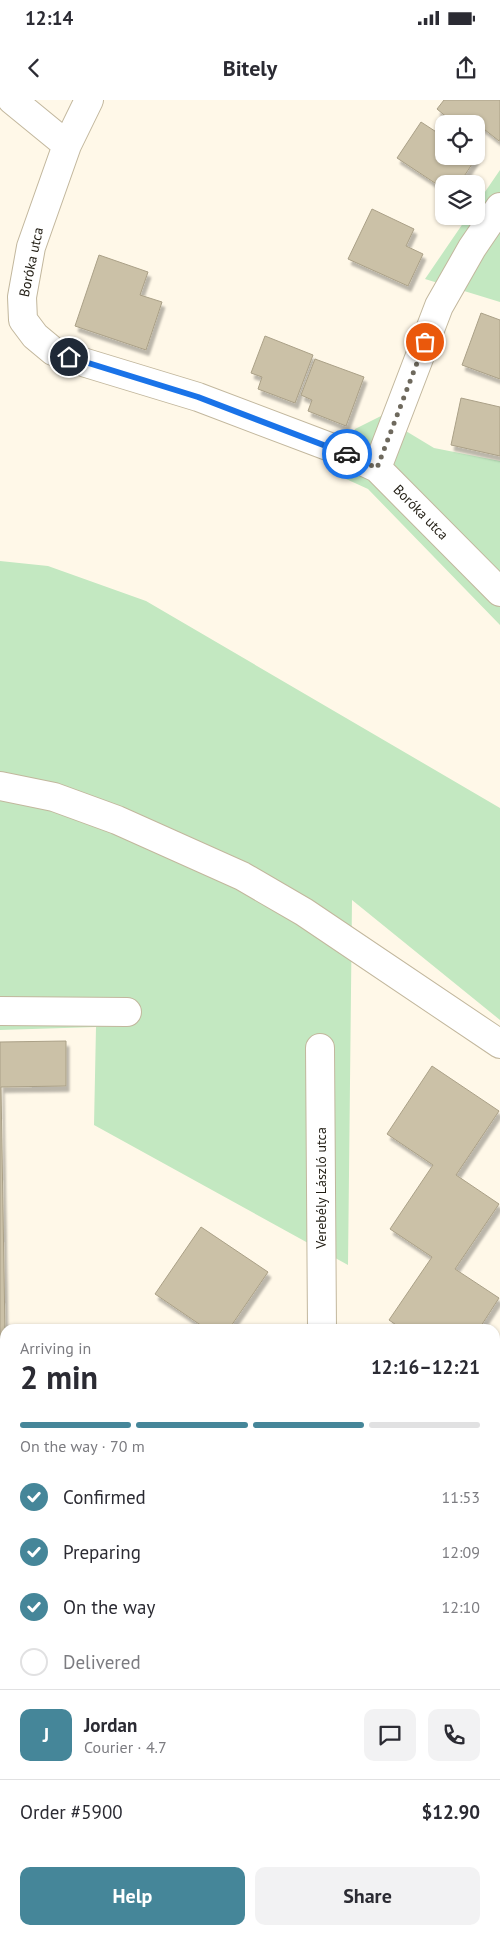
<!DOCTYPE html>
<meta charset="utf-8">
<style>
:root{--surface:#fff;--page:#f2f2f3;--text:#2b2b33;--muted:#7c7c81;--line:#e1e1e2;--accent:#458699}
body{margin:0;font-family:"PT Sans",sans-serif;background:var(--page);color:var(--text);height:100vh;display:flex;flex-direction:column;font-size:19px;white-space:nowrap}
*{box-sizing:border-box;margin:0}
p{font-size:16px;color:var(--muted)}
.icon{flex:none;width:28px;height:28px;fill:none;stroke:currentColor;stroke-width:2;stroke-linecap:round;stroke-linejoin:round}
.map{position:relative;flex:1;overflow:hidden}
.side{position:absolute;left:0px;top:1224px;width:500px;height:611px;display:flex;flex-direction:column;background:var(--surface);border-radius:15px 15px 0 0;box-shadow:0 1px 4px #0004}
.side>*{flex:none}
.buttons{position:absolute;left:435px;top:15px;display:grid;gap:10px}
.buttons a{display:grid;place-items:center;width:50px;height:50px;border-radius:10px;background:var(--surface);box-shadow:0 1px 4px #0004;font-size:25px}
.pin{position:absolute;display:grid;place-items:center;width:42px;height:42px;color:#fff;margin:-21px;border:2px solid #fff;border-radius:50%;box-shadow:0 1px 5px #0007}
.courier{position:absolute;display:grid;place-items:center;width:50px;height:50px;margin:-25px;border:4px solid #1a73e8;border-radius:50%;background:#fff;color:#222;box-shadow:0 1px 6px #0007}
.overview em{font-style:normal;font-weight:700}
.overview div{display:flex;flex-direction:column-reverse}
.overview{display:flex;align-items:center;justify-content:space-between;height:85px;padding:0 20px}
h1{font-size:32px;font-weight:700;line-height:38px}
.bar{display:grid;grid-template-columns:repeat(4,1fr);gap:8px 5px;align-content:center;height:60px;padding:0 20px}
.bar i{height:6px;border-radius:4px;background:var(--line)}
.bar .on{background:var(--accent)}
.bar p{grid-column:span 4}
.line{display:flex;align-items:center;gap:12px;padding:0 20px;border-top:1px solid var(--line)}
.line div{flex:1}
.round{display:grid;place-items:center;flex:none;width:52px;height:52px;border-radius:10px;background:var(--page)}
ol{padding:0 20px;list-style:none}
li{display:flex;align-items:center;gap:15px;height:55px}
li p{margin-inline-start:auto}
li .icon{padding:5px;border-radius:50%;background:var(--accent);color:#fff;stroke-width:4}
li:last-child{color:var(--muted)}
li i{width:28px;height:28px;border:2px solid var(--line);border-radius:50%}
.button{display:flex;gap:10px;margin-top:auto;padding:10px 20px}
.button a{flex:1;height:58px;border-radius:10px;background:var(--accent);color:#fff;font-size:20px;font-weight:700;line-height:58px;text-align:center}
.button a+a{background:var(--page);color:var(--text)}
.status{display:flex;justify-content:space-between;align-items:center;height:35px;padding:0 25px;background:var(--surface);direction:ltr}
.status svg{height:14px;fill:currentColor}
header{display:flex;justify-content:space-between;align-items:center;height:65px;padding:0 20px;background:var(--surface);font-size:22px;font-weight:700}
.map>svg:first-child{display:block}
</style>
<div class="status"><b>12:14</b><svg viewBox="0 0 49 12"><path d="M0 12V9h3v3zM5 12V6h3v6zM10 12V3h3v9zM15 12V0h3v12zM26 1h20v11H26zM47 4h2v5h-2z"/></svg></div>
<header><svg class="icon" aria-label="back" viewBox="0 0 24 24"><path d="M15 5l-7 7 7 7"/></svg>Bitely<svg class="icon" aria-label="share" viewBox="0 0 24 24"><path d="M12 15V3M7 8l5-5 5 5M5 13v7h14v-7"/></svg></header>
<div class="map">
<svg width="500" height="1834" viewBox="0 0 500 1834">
<defs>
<filter id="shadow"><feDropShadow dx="3" dy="5.5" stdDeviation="1" flood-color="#0004"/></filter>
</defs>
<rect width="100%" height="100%" fill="#fff8e8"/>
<path fill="#c3e8c1" d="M 500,70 L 500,202 L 425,179 L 468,116 L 476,116 L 476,105 Z
M 381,316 L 434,348 L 500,361 L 500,525 L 368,389 L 333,373 L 355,329 Z
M 0,461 L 48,466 L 146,501 L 500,708 L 500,920 L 352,800 L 348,1165 L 94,1025 L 96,927 L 0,930 Z
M 0,1616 L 2,1616 L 5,1830 L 207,1830 L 207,1834 L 0,1834 Z"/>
<path fill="#cbc1a7" stroke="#aaa087" filter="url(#shadow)" d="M 444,0 L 500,0 L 500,39 L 499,41 L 475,22 L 474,24 L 455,24 L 437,9 Z
M 421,22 L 444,37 L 444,56 L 476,58 L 459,84 L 444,84 L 444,89 L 397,58 Z
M 372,109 L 414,129 L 406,146 L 423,154 L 408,186 L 348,159 Z
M 99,155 L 148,172 L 140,195 L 162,202 L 146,250 L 75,226 Z
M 481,213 L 500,220 L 500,279 L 462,265 Z
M 265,236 L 313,255 L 295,303 L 258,289 L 262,277 L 251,273 Z
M 315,259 L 364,277 L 346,326 L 308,311 L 312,300 L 301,295 Z
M 461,298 L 500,307 L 500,356 L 451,345 Z
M 66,941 L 66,986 L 1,987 L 5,1233 L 5,1457 L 0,1457 L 0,942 Z
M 432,966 L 499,1011 L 456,1075 L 499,1104 L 455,1169 L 499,1198 L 479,1229 L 402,1229 L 389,1220 L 432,1157 L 390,1129 L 433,1065 L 387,1034 Z
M 201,1127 L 268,1172 L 229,1229 L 200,1229 L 202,1226 L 155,1194 Z
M 495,1692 L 500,1692 L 500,1827 L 495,1827 Z
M 227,1830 L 279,1830 L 279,1834 L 227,1834 Z
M 410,1830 L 460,1830 L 460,1834 L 410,1834 Z"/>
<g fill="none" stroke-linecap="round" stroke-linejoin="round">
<g stroke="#c2b79d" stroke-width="30">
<path id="minor" d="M 12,0 L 67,45
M 89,0 L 67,45 L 31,147 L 22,197 L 23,220 L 35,236 L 53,251 L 86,263 L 198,297 L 338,350 L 377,368 L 500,492
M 377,368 L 439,206 L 472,148 L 500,107
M 0,686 L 54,697 L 117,720 L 242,776 L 304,812 L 500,944
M 0,911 L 127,912
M 320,948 L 322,1229
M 495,1294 L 500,1294
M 0,1670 L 5,1670
M 325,1830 L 325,1834"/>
</g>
<use href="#minor" stroke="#fff" stroke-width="28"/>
</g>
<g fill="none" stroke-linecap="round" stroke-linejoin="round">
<path stroke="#6e695d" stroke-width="5" stroke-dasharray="0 9" d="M 347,354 L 377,368 L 425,242"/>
<path stroke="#1a73e8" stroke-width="6" d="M 69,257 L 198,297 L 347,354"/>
</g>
<g text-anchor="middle" stroke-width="4.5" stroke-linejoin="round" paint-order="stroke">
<g font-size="14" fill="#201c12" stroke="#fff">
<text transform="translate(31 162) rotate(-78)" y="5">Boróka utca</text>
<text transform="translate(421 412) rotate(45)" y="5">Boróka utca</text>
<text transform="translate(321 1088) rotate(-90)" y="5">Verebély László utca</text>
</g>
</g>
</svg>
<div class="buttons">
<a><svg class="icon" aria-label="locate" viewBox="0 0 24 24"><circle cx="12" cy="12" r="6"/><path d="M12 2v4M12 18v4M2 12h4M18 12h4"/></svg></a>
<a><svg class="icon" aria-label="layers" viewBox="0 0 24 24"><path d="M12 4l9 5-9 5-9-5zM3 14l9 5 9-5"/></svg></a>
</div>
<div class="pin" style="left:425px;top:242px;background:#ea580c"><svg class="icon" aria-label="bag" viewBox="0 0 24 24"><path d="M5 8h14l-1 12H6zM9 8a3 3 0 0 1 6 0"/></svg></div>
<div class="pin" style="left:69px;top:257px;background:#1f2937"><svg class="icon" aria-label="home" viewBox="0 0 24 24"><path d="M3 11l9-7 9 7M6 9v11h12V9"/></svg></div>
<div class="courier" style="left:347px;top:354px"><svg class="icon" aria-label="car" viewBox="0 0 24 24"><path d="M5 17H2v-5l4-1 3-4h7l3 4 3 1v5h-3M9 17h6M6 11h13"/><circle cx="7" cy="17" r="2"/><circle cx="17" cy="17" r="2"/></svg></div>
<section class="side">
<div class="overview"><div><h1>2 min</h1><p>Arriving in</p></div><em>12:16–12:21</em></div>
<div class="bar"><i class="on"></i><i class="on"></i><i class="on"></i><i></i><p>On the way · 70 m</p></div>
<ol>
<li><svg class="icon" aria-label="check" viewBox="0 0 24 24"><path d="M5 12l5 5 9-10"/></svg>Confirmed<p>11:53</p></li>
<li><svg class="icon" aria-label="check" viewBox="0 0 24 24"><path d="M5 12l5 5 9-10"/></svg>Preparing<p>12:09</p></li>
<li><svg class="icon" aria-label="check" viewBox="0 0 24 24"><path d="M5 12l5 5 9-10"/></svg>On the way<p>12:10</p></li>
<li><i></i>Delivered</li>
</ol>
<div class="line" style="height:90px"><b class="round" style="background:var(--accent);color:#fff">J</b><div><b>Jordan</b><p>Courier · 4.7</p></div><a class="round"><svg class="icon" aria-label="chat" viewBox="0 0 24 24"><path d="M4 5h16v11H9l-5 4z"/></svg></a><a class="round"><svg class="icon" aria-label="phone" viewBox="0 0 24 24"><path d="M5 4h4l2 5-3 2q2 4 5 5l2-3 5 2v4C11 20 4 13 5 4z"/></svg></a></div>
<div class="line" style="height:65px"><div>Order #5900</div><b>$12.90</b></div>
<div class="button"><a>Help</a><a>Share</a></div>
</section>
</div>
